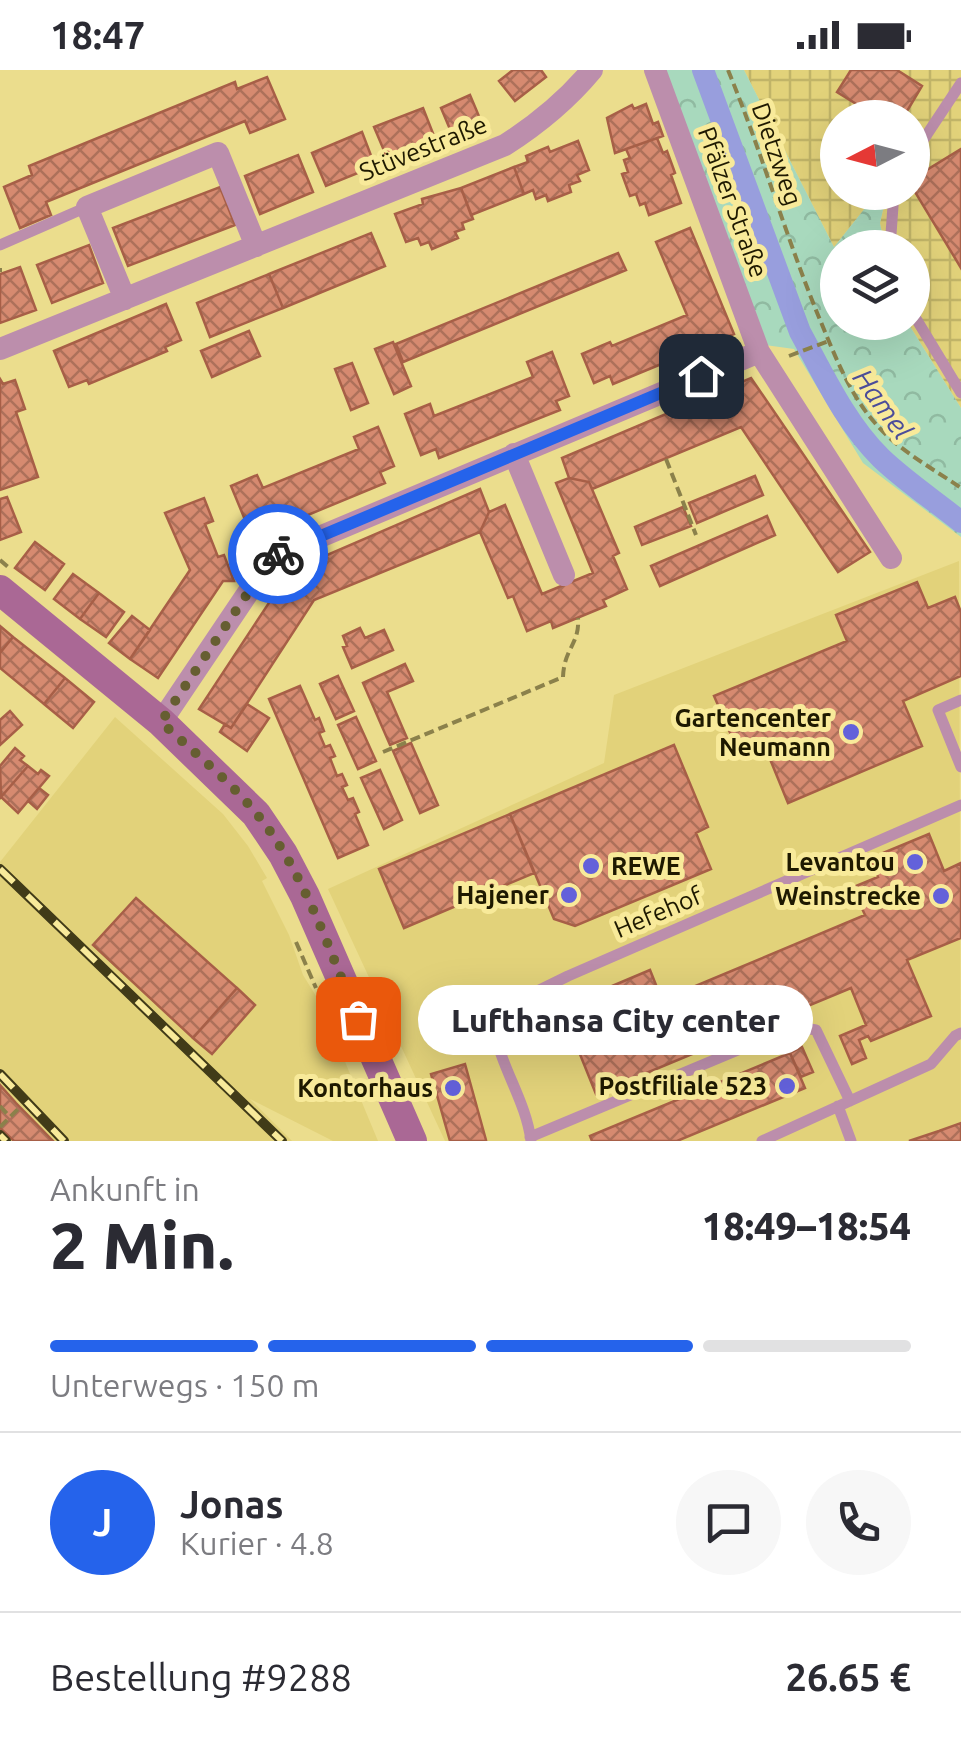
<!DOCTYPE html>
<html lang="de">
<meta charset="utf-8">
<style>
:root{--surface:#fff;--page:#f7f7f7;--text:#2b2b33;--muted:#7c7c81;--line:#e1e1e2;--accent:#2563eb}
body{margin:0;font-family:Ubuntu,sans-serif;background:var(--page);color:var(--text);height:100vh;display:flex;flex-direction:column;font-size:38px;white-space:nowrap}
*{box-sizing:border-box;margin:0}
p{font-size:32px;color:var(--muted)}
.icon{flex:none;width:55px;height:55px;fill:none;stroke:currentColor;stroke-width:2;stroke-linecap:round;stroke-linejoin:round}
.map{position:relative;height:1071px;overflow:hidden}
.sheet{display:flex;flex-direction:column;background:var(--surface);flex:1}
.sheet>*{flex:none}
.needle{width:65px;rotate:264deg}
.tools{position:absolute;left:820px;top:30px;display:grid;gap:20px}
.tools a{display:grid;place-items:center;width:110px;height:110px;border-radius:50%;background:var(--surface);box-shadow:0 10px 40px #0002;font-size:50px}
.pin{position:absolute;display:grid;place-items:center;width:85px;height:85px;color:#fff;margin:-42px;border-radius:20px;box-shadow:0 5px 15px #0006}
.courier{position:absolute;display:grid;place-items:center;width:100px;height:100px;margin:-50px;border:8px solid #2563eb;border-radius:50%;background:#fff;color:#222;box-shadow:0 2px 12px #0007}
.bubble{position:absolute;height:70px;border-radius:35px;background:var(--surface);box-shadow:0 10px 40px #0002;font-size:32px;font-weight:800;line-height:70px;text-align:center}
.overview em{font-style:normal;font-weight:800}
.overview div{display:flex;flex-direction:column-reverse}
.overview{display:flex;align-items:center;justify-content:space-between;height:170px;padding:0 50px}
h1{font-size:65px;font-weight:800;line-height:75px}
.bar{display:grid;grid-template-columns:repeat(4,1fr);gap:15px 10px;align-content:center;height:120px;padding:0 50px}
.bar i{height:12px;border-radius:8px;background:var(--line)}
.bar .active{background:var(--accent)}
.bar p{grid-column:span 4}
.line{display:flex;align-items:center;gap:25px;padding:0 50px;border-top:2px solid var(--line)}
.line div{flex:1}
.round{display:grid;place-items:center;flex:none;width:105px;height:105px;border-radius:52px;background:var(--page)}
.status{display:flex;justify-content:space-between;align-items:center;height:70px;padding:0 50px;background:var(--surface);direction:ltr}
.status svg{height:28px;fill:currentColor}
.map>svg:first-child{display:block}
</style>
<div class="status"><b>18:47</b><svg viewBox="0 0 49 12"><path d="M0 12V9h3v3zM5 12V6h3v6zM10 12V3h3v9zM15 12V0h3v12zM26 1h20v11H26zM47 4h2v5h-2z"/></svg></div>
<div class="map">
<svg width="961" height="1071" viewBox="0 0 961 1071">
<defs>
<pattern id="industrial-grid" width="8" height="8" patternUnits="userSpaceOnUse" patternTransform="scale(2.5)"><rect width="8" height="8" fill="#e2d27a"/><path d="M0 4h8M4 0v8" fill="none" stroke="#c1b468"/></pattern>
<pattern id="park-crowns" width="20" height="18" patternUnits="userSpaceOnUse" patternTransform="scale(2.5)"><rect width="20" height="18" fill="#a8d9bd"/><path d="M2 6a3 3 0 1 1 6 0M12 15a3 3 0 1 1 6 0" fill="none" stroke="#90baa1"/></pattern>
<pattern id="building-cross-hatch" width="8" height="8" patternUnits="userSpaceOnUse" patternTransform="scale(2.5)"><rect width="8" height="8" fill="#d68a70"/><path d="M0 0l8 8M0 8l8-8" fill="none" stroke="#ad705a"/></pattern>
</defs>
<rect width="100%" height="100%" fill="#ebdd8d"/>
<path fill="#e2d27a" d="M 959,491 L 961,1071 L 445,1071 L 328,819 L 604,693 L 614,625 Z
M 115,647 L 223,744 L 248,776 L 267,808 L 262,811 L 289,865 L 303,905 L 321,934 L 378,1071 L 333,1071 L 250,1029 L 292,1071 L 0,1071 L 0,792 Z"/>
<path fill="url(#industrial-grid)" d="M 744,0 L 961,0 L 961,338 L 908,253 L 912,252 L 912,178 L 885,177 L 880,153 L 887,123 L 912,122 L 912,48 L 838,48 L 838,122 L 877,123 L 834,177 Z"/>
<path fill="url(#park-crowns)" d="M 660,0 L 744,0 L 834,177 L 877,123 L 887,123 L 880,153 L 885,177 L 838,178 L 838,252 L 908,253 L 961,338 L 961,467 L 863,393 L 794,279 L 765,275 Z"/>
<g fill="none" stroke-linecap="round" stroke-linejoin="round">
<path stroke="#989edd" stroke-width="22" d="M 703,0 L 800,262 C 823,304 846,354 881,388 C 905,411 935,431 961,452"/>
</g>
<path fill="url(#building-cross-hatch)" stroke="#a75f47" stroke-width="2.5" d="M 513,0 L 541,0 L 546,7 L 515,31 L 499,11 Z
M 851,0 L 897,0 L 922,16 L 903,48 L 879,48 L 837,22 Z
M 267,7 L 285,49 L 250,63 L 245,51 L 46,132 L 51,145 L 20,158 L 4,117 L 32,105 L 29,96 L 235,12 L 237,19 Z
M 470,25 L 481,51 L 452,64 L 441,38 Z
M 646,34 L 653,54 L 658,52 L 663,66 L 615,83 L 607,48 L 632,35 L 634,39 Z
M 423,38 L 436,71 L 388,90 L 374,57 Z
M 362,62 L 375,96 L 326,116 L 312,83 Z
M 657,68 L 663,83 L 667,81 L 675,103 L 671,105 L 681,133 L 649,145 L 645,133 L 640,135 L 636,124 L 630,126 L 622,104 L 628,102 L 624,90 L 630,88 L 626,79 Z
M 578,71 L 589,100 L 577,105 L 580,111 L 569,115 L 571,122 L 548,131 L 546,125 L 536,129 L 533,120 L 524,124 L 514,97 L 528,92 L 526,86 L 548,77 L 550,82 Z
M 961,79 L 961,198 L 912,117 L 912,109 Z
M 298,85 L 313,122 L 260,144 L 245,106 Z
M 514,97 L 524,124 L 471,145 L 461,118 Z
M 220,117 L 235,155 L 128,196 L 113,158 Z
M 461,118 L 473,149 L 462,153 L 464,159 L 455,162 L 458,168 L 432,179 L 429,172 L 421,175 L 418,168 L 406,172 L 395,144 L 423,134 L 422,129 Z
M 690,158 L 734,264 L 613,314 L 610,306 L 594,313 L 582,284 L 610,272 L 612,276 L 687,245 L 656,172 Z
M 371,163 L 385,196 L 283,238 L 269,204 Z
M 89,175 L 103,213 L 52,233 L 37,195 Z
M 618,183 L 626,200 L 403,292 L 396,274 Z
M 20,197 L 36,240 L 0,253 L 0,204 Z
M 269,204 L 283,238 L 210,267 L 197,233 Z
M 166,234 L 181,270 L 165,277 L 167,281 L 89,314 L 87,310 L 69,317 L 54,281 Z
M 249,261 L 260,286 L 212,307 L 201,281 Z
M 393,272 L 411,316 L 394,324 L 375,279 Z
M 552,282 L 569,326 L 556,331 L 560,340 L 439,388 L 436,379 L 421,385 L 405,344 L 430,334 L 434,346 L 533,307 L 527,292 Z
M 352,293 L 368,333 L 351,340 L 335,299 Z
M 751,308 L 870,482 L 838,502 L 741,357 L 592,419 L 589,412 L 569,408 L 562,388 Z
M 0,309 L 3,314 L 15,310 L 25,339 L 16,342 L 38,407 L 0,420 Z
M 378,357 L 394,396 L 380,402 L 385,413 L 274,459 L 270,448 L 248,457 L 231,416 L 257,405 L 263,418 L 359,379 L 354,367 Z
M 755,406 L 763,425 L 697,453 L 689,433 Z
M 569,408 L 589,412 L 619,483 L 613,486 L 627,519 L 603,530 L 606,536 L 553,558 L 551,551 L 527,561 L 513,526 L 508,528 L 480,462 L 489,442 L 505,435 L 542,524 L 593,503 L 556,413 Z
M 480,419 L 489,442 L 480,462 L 314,530 L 231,658 L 199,639 L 290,501 Z
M 7,427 L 21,462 L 0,470 L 0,429 Z
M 204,428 L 213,451 L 205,454 L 218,487 L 224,485 L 234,511 L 223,511 L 158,608 L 130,589 L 190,500 L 165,443 Z
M 683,437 L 691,456 L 642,475 L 635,457 Z
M 767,446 L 775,465 L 660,516 L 651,496 Z
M 35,472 L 64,494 L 45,520 L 15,498 Z
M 73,504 L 99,523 L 80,549 L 54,529 Z
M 917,512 L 928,538 L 955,527 L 961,542 L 961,606 L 903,631 L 922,676 L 788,733 L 763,672 L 738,681 L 714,626 L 847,571 L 836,545 Z
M 99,523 L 124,542 L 106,567 L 80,549 Z
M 132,546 L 150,560 L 130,589 L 109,573 Z
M 0,556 L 13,567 L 0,583 Z
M 360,558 L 365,568 L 384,560 L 393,580 L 352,598 L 343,577 L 347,576 L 343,566 Z
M 13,567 L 65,608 L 44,634 L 0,598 L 0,583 Z
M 405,594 L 413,611 L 387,622 L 407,668 L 390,675 L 363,613 Z
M 338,606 L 354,641 L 336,649 L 320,614 Z
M 65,608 L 94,632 L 73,658 L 44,634 Z
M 300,616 L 315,650 L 319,648 L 324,661 L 319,663 L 325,677 L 330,675 L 335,686 L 330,688 L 337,706 L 342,704 L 347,715 L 342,717 L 348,730 L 353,728 L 359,742 L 355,744 L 368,775 L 338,788 L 269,629 Z
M 247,634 L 269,648 L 247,681 L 220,662 L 225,654 L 231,658 Z
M 10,641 L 22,655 L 0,675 L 0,650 Z
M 356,647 L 376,691 L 358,699 L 338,655 Z
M 411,673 L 438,735 L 420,743 L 393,681 Z
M 674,675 L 708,757 L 696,763 L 711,799 L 575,856 L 554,849 L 510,744 Z
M 15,678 L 24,686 L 20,690 L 28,696 L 1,727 L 0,696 Z
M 28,696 L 38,704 L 41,700 L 49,706 L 18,743 L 1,727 Z
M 380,700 L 402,750 L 384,759 L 361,708 Z
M 39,718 L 48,725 L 37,739 L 28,731 Z
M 510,744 L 534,803 L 404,858 L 379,799 Z
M 929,764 L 944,801 L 961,793 L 961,868 L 907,890 L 931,946 L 871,971 L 868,966 L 859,970 L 866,988 L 852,994 L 840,966 L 866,955 L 851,918 L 596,1024 L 571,962 L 615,944 L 605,919 L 650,900 L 662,930 L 865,845 L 860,834 L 852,838 L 844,821 L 878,807 L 871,788 Z
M 136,828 L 237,918 L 193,968 L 93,875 Z
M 237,918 L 255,935 L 212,984 L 193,968 Z
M 605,919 L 615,944 L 592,953 L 582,929 Z
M 802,977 L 813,1002 L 801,1007 L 790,983 Z
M 790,983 L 805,1018 L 677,1071 L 592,1071 L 590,1066 Z
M 465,994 L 486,1070 L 484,1071 L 450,1071 L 431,1004 Z
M 0,1015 L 16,1033 L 53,1071 L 14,1071 L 0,1058 Z
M 961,1053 L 961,1071 L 909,1071 L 939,1061 Z"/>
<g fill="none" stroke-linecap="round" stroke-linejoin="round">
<path stroke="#8b814b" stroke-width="4" stroke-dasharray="10 5" stroke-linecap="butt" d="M 728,0 C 761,80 785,164 818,245 C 833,281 849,324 875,353 C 898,380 932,398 961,418
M 0,198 L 0,202
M 789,286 L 829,271
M 666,389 L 696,465
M 0,490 L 8,497
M 383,682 L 563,607 C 564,578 580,574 578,548
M 296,872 L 316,918
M 0,1036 L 10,1047
M 0,1057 L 21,1036"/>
<path stroke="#bc8eac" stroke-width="11" d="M 912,87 L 961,13
M 0,175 L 87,137
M 890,178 L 894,122
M 912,242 L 961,323
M 961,630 L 938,640 L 961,697
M 838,1036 L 851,1071
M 530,1067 L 781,962 L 799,957 L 816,960 L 850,1031
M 531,1071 C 526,1031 501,998 494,958 L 511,934 L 568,906 L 961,735
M 762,1071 L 931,994 L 955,966 L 961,963"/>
<path stroke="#bc8eac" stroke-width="22" d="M 125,229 L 87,137 L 218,83 L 256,176
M 0,279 L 505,75 C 538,54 567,30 592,0
M 759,282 L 891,488
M 514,384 L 564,505
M 161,652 L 272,487 L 759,282 L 655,0"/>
<path stroke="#aa6895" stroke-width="30" d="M 0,520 L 161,652 L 256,744 L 283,784 L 305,826 L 412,1071"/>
<g stroke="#413b18" stroke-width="10">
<path id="rail" d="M 0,799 L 282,1071
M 0,1004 L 64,1071
M 0,1065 L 6,1071"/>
</g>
<use href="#rail" stroke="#f8ea9a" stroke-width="6" stroke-dasharray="19" stroke-linecap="butt"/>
</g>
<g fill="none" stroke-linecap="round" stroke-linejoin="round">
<path stroke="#665e31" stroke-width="10" stroke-dasharray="0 18" d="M 278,484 L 272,487 L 161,652 C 193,682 228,709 256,743 C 304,801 329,880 358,949"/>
<path stroke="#2563eb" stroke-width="12" d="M 278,484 L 701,306"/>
</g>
<g fill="#6361da" stroke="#f8ea9a" stroke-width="4">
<circle cx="851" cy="662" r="10"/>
<circle cx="915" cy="792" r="10"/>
<circle cx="591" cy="796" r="10"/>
<circle cx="569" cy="825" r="10"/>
<circle cx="941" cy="826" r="10"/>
<circle cx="787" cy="1016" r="10"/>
<circle cx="453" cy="1018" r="10"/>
</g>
<g text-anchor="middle" stroke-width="10" stroke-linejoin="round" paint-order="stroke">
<g font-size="25" fill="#1e1900" stroke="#f8ea9a">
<text transform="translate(423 78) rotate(-22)" y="9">Stüvestraße</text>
<text transform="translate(777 84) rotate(71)" y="9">Dietzweg</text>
<text transform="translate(733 132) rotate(70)" y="9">Pfälzer Straße</text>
<text transform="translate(658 842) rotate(-23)" y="9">Hefehof</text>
</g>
<g font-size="25" font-weight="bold" fill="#1e1900" stroke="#f8ea9a" text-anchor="end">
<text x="831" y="657">Gartencenter<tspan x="831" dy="29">Neumann</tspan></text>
<text x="895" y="801">Levantou</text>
<text x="611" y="805" text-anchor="start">REWE</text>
<text x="549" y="834">Hajener</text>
<text x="921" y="835">Weinstrecke</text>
<text x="767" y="1025">Postfiliale 523</text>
<text x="433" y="1027">Kontorhaus</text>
</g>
<g font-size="28" font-style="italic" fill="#4b4d9a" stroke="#f8ea9a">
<text transform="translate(883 334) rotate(54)" y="10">Hamel</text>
</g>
</g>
</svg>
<div class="tools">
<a><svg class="needle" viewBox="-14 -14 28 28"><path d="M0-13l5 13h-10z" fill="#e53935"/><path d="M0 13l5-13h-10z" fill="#7c7c81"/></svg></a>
<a><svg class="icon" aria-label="layers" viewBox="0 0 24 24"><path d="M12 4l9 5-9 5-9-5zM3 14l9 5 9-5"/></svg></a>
</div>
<div class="pin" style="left:358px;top:949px;background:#ea580c"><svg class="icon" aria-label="bag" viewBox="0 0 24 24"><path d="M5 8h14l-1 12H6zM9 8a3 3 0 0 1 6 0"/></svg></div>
<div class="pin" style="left:701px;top:306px;background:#1f2937"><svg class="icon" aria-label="home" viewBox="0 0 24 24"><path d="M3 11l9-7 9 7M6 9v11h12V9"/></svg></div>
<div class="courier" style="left:278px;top:484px"><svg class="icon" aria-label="bike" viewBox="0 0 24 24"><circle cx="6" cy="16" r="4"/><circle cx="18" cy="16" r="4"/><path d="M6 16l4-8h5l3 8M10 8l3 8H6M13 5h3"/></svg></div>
<div class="bubble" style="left:418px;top:915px;width:395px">Lufthansa City center</div>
</div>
<section class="sheet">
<div class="overview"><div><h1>2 Min.</h1><p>Ankunft in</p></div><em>18:49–18:54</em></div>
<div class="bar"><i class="active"></i><i class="active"></i><i class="active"></i><i></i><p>Unterwegs · 150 m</p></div>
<div class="line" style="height:180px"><b class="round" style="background:var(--accent);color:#fff">J</b><div><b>Jonas</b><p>Kurier · 4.8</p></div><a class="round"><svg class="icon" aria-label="chat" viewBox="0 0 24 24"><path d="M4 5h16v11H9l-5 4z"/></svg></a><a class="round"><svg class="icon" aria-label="phone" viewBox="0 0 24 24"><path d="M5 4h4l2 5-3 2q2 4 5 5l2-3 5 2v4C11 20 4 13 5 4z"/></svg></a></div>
<div class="line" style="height:130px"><div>Bestellung #9288</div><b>26.65 €</b></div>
</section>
